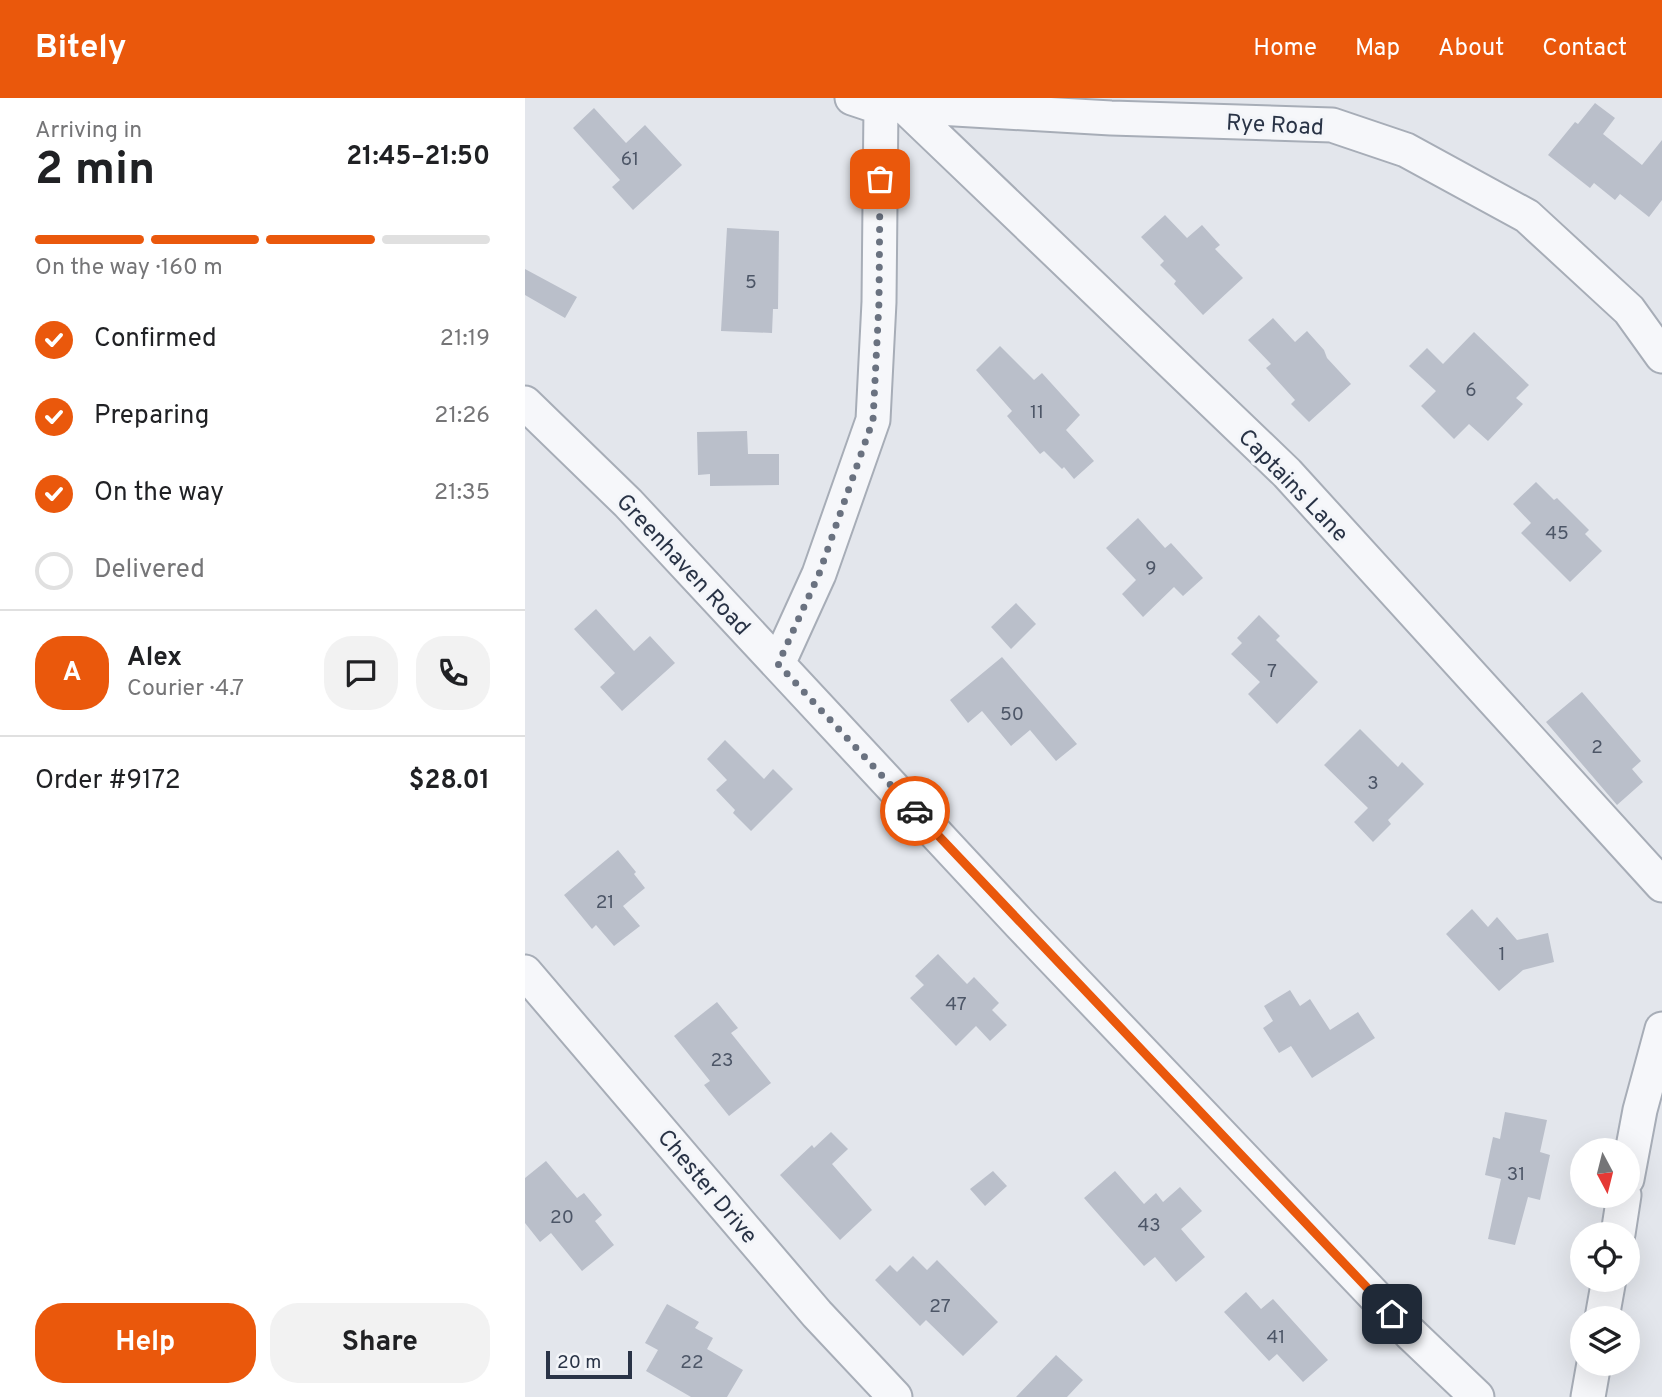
<!DOCTYPE html>
<meta charset="utf-8">
<style>
:root{--surface:#fff;--page:#f2f2f2;--text:#202124;--muted:#757577;--line:#e0e0e0;--accent:#ea580c}
body{margin:0;font-family:Overpass,sans-serif;background:var(--page);color:var(--text);height:100vh;display:flex;flex-direction:column;font-size:26px;white-space:nowrap}
*{box-sizing:border-box;margin:0}
p{font-size:23px;color:var(--muted)}
.icon{flex:none;width:38px;height:38px;fill:none;stroke:currentColor;stroke-width:2;stroke-linecap:round;stroke-linejoin:round}
.map{position:relative;flex:1;overflow:hidden}
.sheet{display:flex;flex-direction:column;background:var(--surface);width:525px}
.sheet>*{flex:none}
.needle{width:46px;rotate:173deg}
.fabs{position:absolute;left:1045px;top:1040px;display:grid;gap:14px}
.fabs a{display:grid;place-items:center;width:70px;height:70px;border-radius:50%;background:var(--surface);box-shadow:0 7px 28px #0002;font-size:35px}
.scale{position:absolute;left:21px;bottom:18px;width:86px;box-sizing:border-box;padding-left:7px;border:4px solid #293346;border-top:0;font-size:19px;line-height:24px;white-space:nowrap;color:#293346;-webkit-text-stroke:5px #f3f5f9;paint-order:stroke}
.pin{position:absolute;display:grid;place-items:center;width:60px;height:60px;color:#fff;margin:-30px;border-radius:14px;box-shadow:0 4px 10px #0006}
.courier{position:absolute;display:grid;place-items:center;width:70px;height:70px;margin:-35px;border:5px solid #ea580c;border-radius:50%;background:#fff;color:#222;box-shadow:0 2px 9px #0007}
.head em{font-style:normal;font-weight:700}
.head div{display:flex;flex-direction:column-reverse}
.head{display:flex;align-items:center;justify-content:space-between;height:119px;padding:0 35px}
h1{font-size:46px;font-weight:700;line-height:52px}
.bar{display:grid;grid-template-columns:repeat(4,1fr);gap:10px 7px;align-content:center;height:84px;padding:0 35px}
.bar i{height:9px;border-radius:5px;background:var(--line)}
.bar .selected{background:var(--accent)}
.bar p{grid-column:span 4}
.line{display:flex;align-items:center;gap:18px;padding:0 35px;border-top:2px solid var(--line)}
.line div{flex:1}
.round{display:grid;place-items:center;flex:none;width:74px;height:74px;border-radius:28px;background:var(--page)}
ol{padding:0 35px;list-style:none}
li{display:flex;align-items:center;gap:21px;height:77px}
li p{margin-inline-start:auto}
li .icon{padding:7px;border-radius:50%;background:var(--accent);color:#fff;stroke-width:4}
li:last-child{color:var(--muted)}
li i{width:38px;height:38px;border:4px solid var(--line);border-radius:50%}
.action{display:flex;gap:14px;margin-top:auto;padding:14px 35px}
.action a{flex:1;height:80px;border-radius:28px;background:var(--accent);color:#fff;font-size:28px;font-weight:700;line-height:80px;text-align:center}
.action a+a{background:var(--page);color:var(--text)}
header{display:flex;align-items:center;gap:42px;box-sizing:border-box;height:98px;padding:0 35px;background:var(--accent);color:#fff}
header strong{font-size:33px}
nav{display:flex;gap:38px;margin-inline-start:auto;font-size:24px}
main{display:flex;flex:1;min-height:0}
.map>svg:first-child{display:block}
</style>
<header>
<strong>Bitely</strong>
<nav><a>Home</a><a>Map</a><a>About</a><a>Contact</a></nav>
</header>
<main>
<section class="sheet">
<div class="head"><div><h1>2 min</h1><p>Arriving in</p></div><em>21:45–21:50</em></div>
<div class="bar"><i class="selected"></i><i class="selected"></i><i class="selected"></i><i></i><p>On the way · 160 m</p></div>
<ol>
<li><svg class="icon" aria-label="check" viewBox="0 0 24 24"><path d="M5 12l5 5 9-10"/></svg>Confirmed<p>21:19</p></li>
<li><svg class="icon" aria-label="check" viewBox="0 0 24 24"><path d="M5 12l5 5 9-10"/></svg>Preparing<p>21:26</p></li>
<li><svg class="icon" aria-label="check" viewBox="0 0 24 24"><path d="M5 12l5 5 9-10"/></svg>On the way<p>21:35</p></li>
<li><i></i>Delivered</li>
</ol>
<div class="line" style="height:126px"><b class="round" style="background:var(--accent);color:#fff">A</b><div><b>Alex</b><p>Courier · 4.7</p></div><a class="round"><svg class="icon" aria-label="chat" viewBox="0 0 24 24"><path d="M4 5h16v11H9l-5 4z"/></svg></a><a class="round"><svg class="icon" aria-label="phone" viewBox="0 0 24 24"><path d="M5 4h4l2 5-3 2q2 4 5 5l2-3 5 2v4C11 20 4 13 5 4z"/></svg></a></div>
<div class="line" style="height:91px"><div>Order #9172</div><b>$28.01</b></div>
<div class="action"><a>Help</a><a>Share</a></div>
</section>
<div class="map">
<svg width="1137" height="1299" viewBox="0 0 1137 1299">
<rect width="100%" height="100%" fill="#e3e6ec"/>
<path fill="#babfca" d="M 1070,5 L 1090,20 L 1078,36 L 1117,67 L 1137,42 L 1137,102 L 1124,119 L 1095,96 L 1090,102 L 1069,85 L 1065,90 L 1023,57 L 1050,24 L 1053,26 Z
M 69,10 L 101,45 L 120,27 L 157,67 L 108,112 L 87,89 L 95,82 L 48,30 Z
M 640,117 L 662,140 L 677,127 L 695,147 L 690,151 L 718,180 L 678,217 L 649,186 L 651,183 L 635,167 L 639,163 L 616,139 Z
M 202,130 L 254,133 L 253,211 L 248,211 L 247,235 L 196,233 Z
M 0,171 L 52,199 L 40,220 L 0,197 Z
M 748,220 L 770,244 L 782,233 L 799,252 L 802,260 L 826,286 L 784,324 L 766,306 L 770,302 L 741,270 L 746,266 L 723,242 Z
M 949,234 L 1004,287 L 991,300 L 998,306 L 963,343 L 944,326 L 929,341 L 896,308 L 911,293 L 884,268 L 902,250 L 918,266 Z
M 475,248 L 509,282 L 517,275 L 555,317 L 541,332 L 569,363 L 549,381 L 539,369 L 537,371 L 519,353 L 515,356 L 482,318 L 487,313 L 451,272 Z
M 222,333 L 223,356 L 254,356 L 254,387 L 185,388 L 185,376 L 173,377 L 172,334 Z
M 1011,384 L 1029,402 L 1032,400 L 1064,432 L 1060,436 L 1077,453 L 1045,484 L 996,435 L 1006,425 L 988,406 Z
M 613,420 L 640,450 L 646,445 L 678,480 L 658,498 L 649,489 L 618,519 L 597,496 L 611,482 L 581,450 Z
M 491,505 L 511,526 L 486,551 L 466,529 Z
M 71,511 L 109,553 L 125,538 L 150,565 L 97,613 L 75,589 L 90,575 L 49,531 Z
M 734,517 L 755,538 L 751,542 L 793,584 L 752,626 L 723,596 L 735,584 L 706,556 L 717,545 L 712,540 Z
M 477,559 L 552,646 L 531,663 L 505,632 L 486,648 L 457,613 L 443,625 L 425,602 Z
M 1057,594 L 1116,663 L 1107,671 L 1118,684 L 1092,707 L 1021,624 Z
M 835,631 L 873,669 L 877,664 L 899,686 L 863,722 L 866,726 L 848,744 L 829,724 L 843,710 L 799,667 Z
M 200,642 L 239,681 L 248,671 L 268,691 L 226,733 L 208,715 L 210,712 L 191,692 L 202,682 L 182,661 Z
M 93,752 L 111,774 L 109,776 L 120,790 L 98,808 L 115,828 L 89,848 L 71,827 L 67,831 L 39,797 Z
M 947,811 L 963,829 L 972,819 L 992,842 L 1023,835 L 1029,864 L 998,872 L 974,893 L 921,836 Z
M 413,856 L 442,886 L 449,879 L 474,905 L 467,912 L 482,927 L 465,943 L 451,928 L 431,948 L 385,900 L 399,887 L 390,878 Z
M 765,892 L 775,908 L 785,901 L 805,932 L 833,914 L 850,940 L 787,980 L 766,948 L 754,955 L 738,930 L 748,923 L 739,908 Z
M 192,904 L 213,930 L 206,935 L 246,985 L 204,1018 L 179,987 L 185,983 L 149,938 Z
M 980,1014 L 1022,1022 L 1015,1054 L 1025,1057 L 1015,1102 L 1003,1099 L 990,1147 L 963,1141 L 976,1081 L 960,1077 L 968,1039 L 975,1041 Z
M 306,1034 L 323,1051 L 307,1066 L 347,1112 L 315,1142 L 255,1077 L 287,1047 L 289,1050 Z
M 21,1063 L 52,1100 L 59,1095 L 77,1117 L 70,1123 L 89,1147 L 57,1173 L 26,1135 L 15,1144 L 0,1125 L 0,1080 Z
M 468,1073 L 482,1088 L 460,1108 L 445,1091 Z
M 590,1073 L 619,1106 L 631,1095 L 638,1104 L 655,1089 L 677,1113 L 656,1131 L 680,1159 L 651,1184 L 630,1159 L 619,1168 L 559,1100 Z
M 388,1158 L 402,1172 L 412,1162 L 473,1224 L 438,1258 L 401,1222 L 395,1228 L 350,1182 L 365,1167 L 372,1174 Z
M 721,1194 L 736,1211 L 748,1201 L 803,1262 L 778,1284 L 752,1256 L 744,1263 L 699,1214 Z
M 142,1206 L 174,1224 L 170,1230 L 188,1240 L 182,1251 L 218,1272 L 202,1299 L 166,1299 L 121,1273 L 133,1252 L 120,1245 Z
M 531,1257 L 558,1282 L 542,1299 L 491,1299 Z"/>
<g fill="none" stroke-linecap="round" stroke-linejoin="round">
<g stroke="#a7adb7" stroke-width="37">
<path id="minor" d="M 327,0 L 345,6 L 379,8 L 586,20 L 807,27 L 881,52 L 1002,118 L 1104,212 L 1137,258
M 375,0 L 379,8 L 762,375 L 1137,787
M 0,305 L 103,405 L 495,826 L 885,1235 L 952,1299
M 253,566 L 294,476 L 348,322 L 354,204 L 356,7
M 0,874 L 292,1216 L 370,1299
M 1102,1081 L 1115,1012 L 1137,931
M 1093,1136 L 1099,1097
M 1077,1220 L 1084,1181
M 1063,1299 L 1069,1265"/>
</g>
<use href="#minor" stroke="#f6f7fa" stroke-width="33"/>
</g>
<g fill="none" stroke-linecap="round" stroke-linejoin="round">
<path stroke="#6a7280" stroke-width="7" stroke-dasharray="0 12.6" d="M 355,81 L 354,204 L 348,322 L 294,476 L 253,566 L 390,713"/>
<path stroke="#ea580c" stroke-width="9" d="M 390,713 L 867,1216"/>
</g>
<g text-anchor="middle" stroke-width="6" stroke-linejoin="round" paint-order="stroke">
<g font-size="19" fill="#4d5667">
<text x="105" y="67">61</text>
<text x="226" y="190">5</text>
<text x="946" y="298">6</text>
<text x="512" y="320">11</text>
<text x="1032" y="441">45</text>
<text x="626" y="476">9</text>
<text x="747" y="579">7</text>
<text x="487" y="622">50</text>
<text x="1072" y="655">2</text>
<text x="848" y="691">3</text>
<text x="80" y="810">21</text>
<text x="977" y="862">1</text>
<text x="431" y="912">47</text>
<text x="197" y="968">23</text>
<text x="991" y="1082">31</text>
<text x="37" y="1125">20</text>
<text x="624" y="1133">43</text>
<text x="415" y="1214">27</text>
<text x="751" y="1245">41</text>
<text x="167" y="1270">22</text>
</g>
<g font-size="23" fill="#293346" stroke="#f3f5f9">
<text transform="translate(750 26) rotate(3)" y="8">Rye Road</text>
<text transform="translate(769 387) rotate(46)" y="8">Captains Lane</text>
<text transform="translate(159 466) rotate(47)" y="8">Greenhaven Road</text>
<text transform="translate(183 1088) rotate(50)" y="8">Chester Drive</text>
</g>
</g>
</svg>
<div class="fabs">
<a><svg class="needle" viewBox="-14 -14 28 28"><path d="M0-13l5 13h-10z" fill="#e53935"/><path d="M0 13l5-13h-10z" fill="#757577"/></svg></a>
<a><svg class="icon" aria-label="locate" viewBox="0 0 24 24"><circle cx="12" cy="12" r="6"/><path d="M12 2v4M12 18v4M2 12h4M18 12h4"/></svg></a>
<a><svg class="icon" aria-label="layers" viewBox="0 0 24 24"><path d="M12 4l9 5-9 5-9-5zM3 14l9 5 9-5"/></svg></a>
</div>
<div class="scale">20 m</div>
<div class="pin" style="left:355px;top:81px;background:#ea580c"><svg class="icon" aria-label="bag" viewBox="0 0 24 24"><path d="M5 8h14l-1 12H6zM9 8a3 3 0 0 1 6 0"/></svg></div>
<div class="pin" style="left:867px;top:1216px;background:#1f2937"><svg class="icon" aria-label="home" viewBox="0 0 24 24"><path d="M3 11l9-7 9 7M6 9v11h12V9"/></svg></div>
<div class="courier" style="left:390px;top:713px"><svg class="icon" aria-label="car" viewBox="0 0 24 24"><path d="M5 17H2v-5l4-1 3-4h7l3 4 3 1v5h-3M9 17h6M6 11h13"/><circle cx="7" cy="17" r="2"/><circle cx="17" cy="17" r="2"/></svg></div>
</div>
</main>
